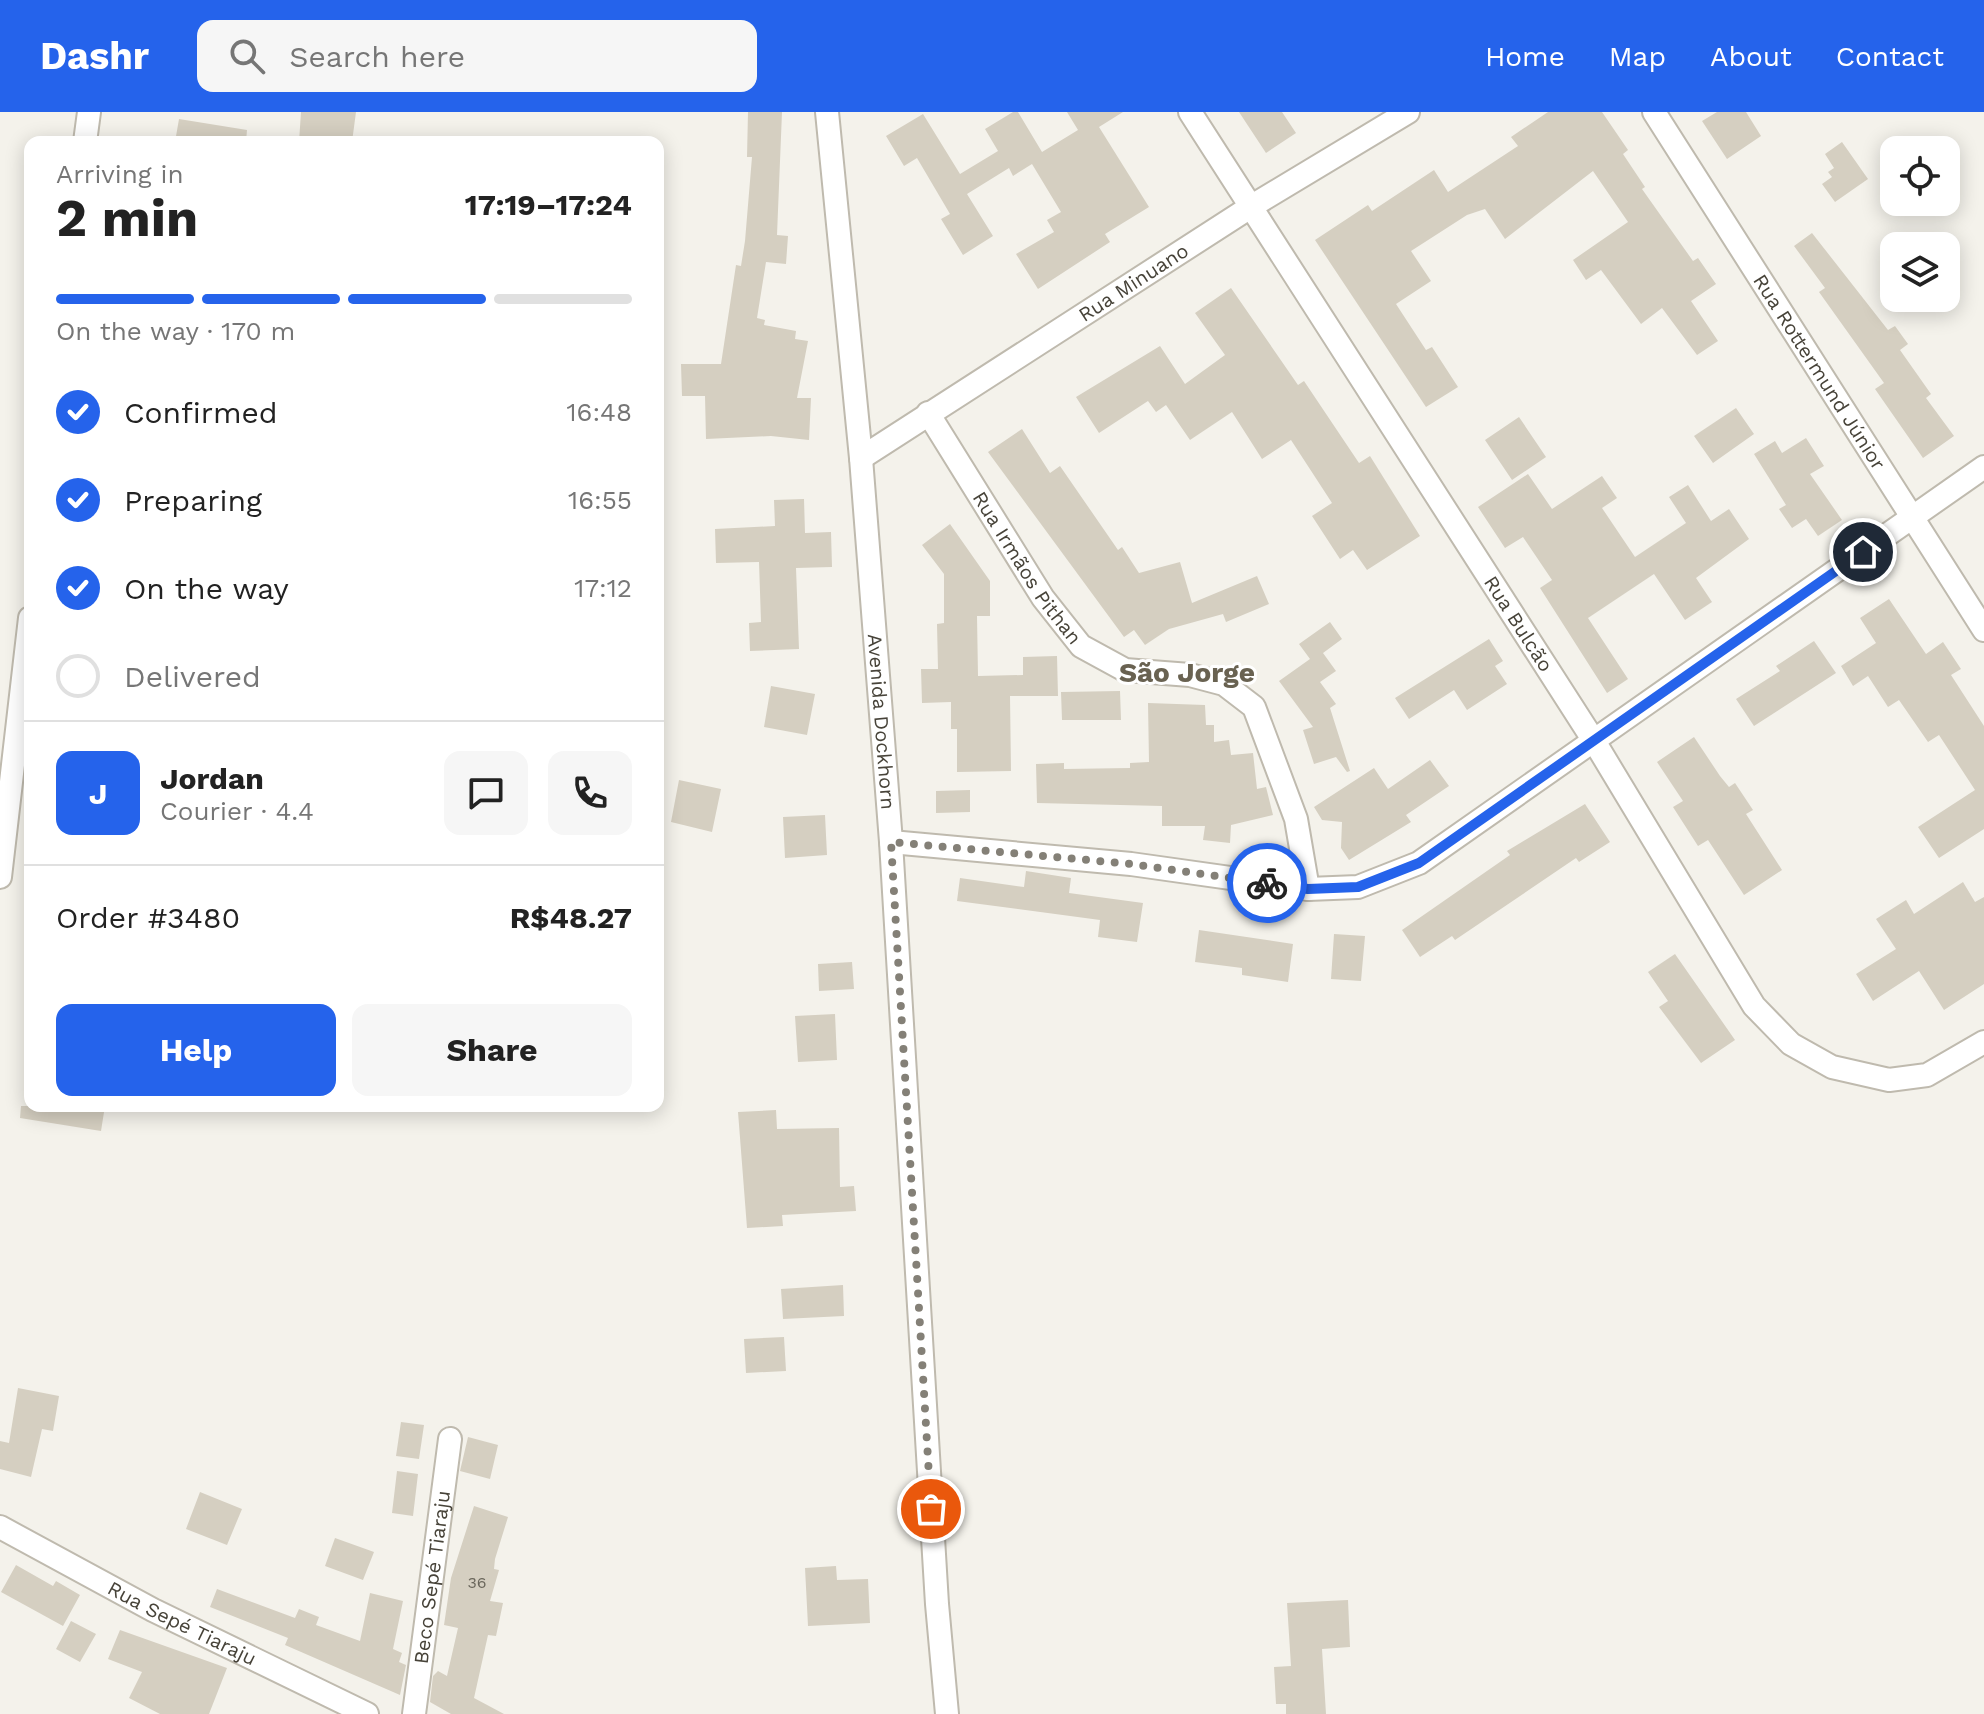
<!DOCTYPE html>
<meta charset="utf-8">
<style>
:root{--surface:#fff;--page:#f6f6f6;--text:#222;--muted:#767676;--line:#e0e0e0;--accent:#2563eb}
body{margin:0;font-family:"Work Sans",sans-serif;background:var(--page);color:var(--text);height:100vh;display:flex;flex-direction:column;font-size:30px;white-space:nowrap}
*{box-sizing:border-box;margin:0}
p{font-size:26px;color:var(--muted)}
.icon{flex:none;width:44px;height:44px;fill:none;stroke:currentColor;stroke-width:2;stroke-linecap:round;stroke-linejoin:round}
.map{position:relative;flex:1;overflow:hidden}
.sheet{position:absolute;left:24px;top:24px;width:640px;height:976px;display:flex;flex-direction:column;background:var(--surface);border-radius:16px;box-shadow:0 4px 20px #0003}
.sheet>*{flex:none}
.fabs{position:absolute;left:1880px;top:24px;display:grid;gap:16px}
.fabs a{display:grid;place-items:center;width:80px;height:80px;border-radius:16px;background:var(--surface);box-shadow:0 4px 20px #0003;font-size:40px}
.pin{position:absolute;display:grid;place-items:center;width:68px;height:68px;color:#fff;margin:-34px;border:4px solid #fff;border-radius:50%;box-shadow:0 2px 8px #0007}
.courier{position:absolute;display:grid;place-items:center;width:80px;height:80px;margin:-40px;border:6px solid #2563eb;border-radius:50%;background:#fff;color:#222;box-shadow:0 2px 10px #0007}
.summary em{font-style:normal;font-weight:700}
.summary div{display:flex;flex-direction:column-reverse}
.summary{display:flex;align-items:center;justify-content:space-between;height:136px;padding:0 32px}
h1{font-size:52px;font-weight:700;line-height:60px}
.bar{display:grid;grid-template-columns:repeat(4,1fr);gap:12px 8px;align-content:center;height:96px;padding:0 32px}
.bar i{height:10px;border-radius:6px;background:var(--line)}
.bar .selected{background:var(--accent)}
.bar p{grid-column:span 4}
.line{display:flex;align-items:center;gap:20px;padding:0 32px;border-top:2px solid var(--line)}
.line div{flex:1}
.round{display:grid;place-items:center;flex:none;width:84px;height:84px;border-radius:16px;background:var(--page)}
ol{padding:0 32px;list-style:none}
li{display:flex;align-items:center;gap:24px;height:88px}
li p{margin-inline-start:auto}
li .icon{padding:8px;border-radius:50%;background:var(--accent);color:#fff;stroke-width:4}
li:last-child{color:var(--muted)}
li i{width:44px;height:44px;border:4px solid var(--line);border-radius:50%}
.button{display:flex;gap:16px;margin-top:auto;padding:16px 32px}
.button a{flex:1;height:92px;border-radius:16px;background:var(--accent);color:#fff;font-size:32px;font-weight:700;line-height:92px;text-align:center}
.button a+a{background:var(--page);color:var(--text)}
header{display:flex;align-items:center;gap:48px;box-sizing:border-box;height:112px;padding:0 40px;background:var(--accent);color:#fff}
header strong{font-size:38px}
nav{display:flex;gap:44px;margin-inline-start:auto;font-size:28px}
.search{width:560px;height:72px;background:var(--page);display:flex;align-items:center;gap:20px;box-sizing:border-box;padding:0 28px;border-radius:16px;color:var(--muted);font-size:30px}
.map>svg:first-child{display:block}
</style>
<header>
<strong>Dashr</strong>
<div class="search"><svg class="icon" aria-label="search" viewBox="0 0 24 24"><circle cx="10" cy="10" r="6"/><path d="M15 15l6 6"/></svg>Search here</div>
<nav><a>Home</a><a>Map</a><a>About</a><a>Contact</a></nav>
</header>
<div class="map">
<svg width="1984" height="1602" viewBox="0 0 1984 1602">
<rect width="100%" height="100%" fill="#f4f2eb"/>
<path fill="#d5cfc1" d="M 301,0 L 356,0 L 352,30 L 299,30 Z
M 748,0 L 782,0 L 777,123 L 788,124 L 786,152 L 766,150 L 757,206 L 765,208 L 764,213 L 796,219 L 795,227 L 808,229 L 797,286 L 811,286 L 809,328 L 771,324 L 706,327 L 705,284 L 682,284 L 681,252 L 721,252 L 736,153 L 741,154 L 745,129 L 752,45 L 747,45 Z
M 1013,0 L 1018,0 L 1042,40 L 1078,18 L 1067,0 L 1123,0 L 1099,15 L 1149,95 L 1105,122 L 1110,130 L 1038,177 L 1016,142 L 1054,120 L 1047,108 L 1061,100 L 1032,52 L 1013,64 L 1009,56 L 967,82 L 993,124 L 963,143 L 941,107 L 950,102 L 917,46 L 904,54 L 886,24 L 923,2 L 960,62 L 998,39 L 985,17 Z
M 1239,0 L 1282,0 L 1296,21 L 1266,41 Z
M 1548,0 L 1602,0 L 1628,38 L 1623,42 L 1645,75 L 1642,77 L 1693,149 L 1698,146 L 1716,172 L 1691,189 L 1718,229 L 1697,243 L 1662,196 L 1641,212 L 1601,158 L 1586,168 L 1573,148 L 1628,110 L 1593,59 L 1505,127 L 1485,97 L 1467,103 L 1411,139 L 1431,169 L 1396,192 L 1426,238 L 1432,235 L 1458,275 L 1426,295 L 1315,128 L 1368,93 L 1372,99 L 1434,58 L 1448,80 L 1518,34 L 1511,25 Z
M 1717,0 L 1746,0 L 1761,24 L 1727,47 L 1702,9 Z
M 179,7 L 247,18 L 246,30 L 175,30 Z
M 1842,30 L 1868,67 L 1835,90 L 1822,72 L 1832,65 L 1828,60 L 1834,56 L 1825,42 Z
M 1812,121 L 1888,218 L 1895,214 L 1908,232 L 1900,238 L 1931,282 L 1926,286 L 1954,324 L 1923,346 L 1875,277 L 1884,271 L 1819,180 L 1825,176 L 1794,134 Z
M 1231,176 L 1298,273 L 1304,269 L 1359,351 L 1370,344 L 1420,424 L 1367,458 L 1353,438 L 1340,447 L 1312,404 L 1332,391 L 1291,328 L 1262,347 L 1232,300 L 1190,328 L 1166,293 L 1156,300 L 1148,289 L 1099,321 L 1076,285 L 1160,234 L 1185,272 L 1225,243 L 1195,201 Z
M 1736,296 L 1754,322 L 1713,351 L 1694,324 Z
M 1519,305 L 1546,345 L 1512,368 L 1485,328 Z
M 1022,317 L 1050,361 L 1060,354 L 1118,438 L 1122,435 L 1139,461 L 1180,450 L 1192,491 L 1257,464 L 1269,492 L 1226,510 L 1223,502 L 1169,517 L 1145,533 L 1134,518 L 1124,525 L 988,340 Z
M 1806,326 L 1824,354 L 1810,362 L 1842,408 L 1818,424 L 1806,407 L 1792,416 L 1779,397 L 1786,393 L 1754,342 L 1775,329 L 1782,341 Z
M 1528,362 L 1552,397 L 1602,364 L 1617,386 L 1602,396 L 1635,445 L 1686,411 L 1669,385 L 1688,373 L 1711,409 L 1729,397 L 1749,427 L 1696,466 L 1712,490 L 1685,508 L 1654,462 L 1588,506 L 1628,567 L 1607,581 L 1540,476 L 1552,468 L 1523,425 L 1505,436 L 1478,395 Z
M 804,387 L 805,421 L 831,420 L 832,455 L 796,456 L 799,537 L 750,539 L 749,511 L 761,510 L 759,450 L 716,451 L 715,417 L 775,414 L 774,388 Z
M 950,412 L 990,469 L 990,504 L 977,504 L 978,564 L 1023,563 L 1023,545 L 1057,544 L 1058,584 L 1010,584 L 1011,659 L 957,660 L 957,617 L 951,617 L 951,590 L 922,591 L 921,557 L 938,557 L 937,512 L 944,511 L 944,462 L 922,433 Z
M 1889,487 L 1926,542 L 1943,530 L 1961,557 L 1951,563 L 1984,614 L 1984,717 L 1939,746 L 1918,715 L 1975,678 L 1939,623 L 1928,630 L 1899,588 L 1888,595 L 1868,564 L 1853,574 L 1841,554 L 1876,531 L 1860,506 Z
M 1330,510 L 1342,527 L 1323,541 L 1336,559 L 1320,570 L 1336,592 L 1330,596 L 1350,659 L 1347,660 L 1336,645 L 1314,652 L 1303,618 L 1313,615 L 1279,569 L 1310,547 L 1299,532 Z
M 1489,527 L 1503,549 L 1495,554 L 1507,572 L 1467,598 L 1454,578 L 1409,607 L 1395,586 Z
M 1814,529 L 1836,561 L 1754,614 L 1736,587 L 1780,559 L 1776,554 Z
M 771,574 L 815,582 L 807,623 L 764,615 Z
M 1120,579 L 1121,608 L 1062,608 L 1061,580 Z
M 1148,591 L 1205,593 L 1206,613 L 1214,613 L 1214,630 L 1229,628 L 1231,643 L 1253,641 L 1257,677 L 1266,675 L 1273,703 L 1231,713 L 1230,731 L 1203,728 L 1205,714 L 1162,714 L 1162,694 L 1037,691 L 1036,652 L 1064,651 L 1064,657 L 1130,656 L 1130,651 L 1149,650 Z
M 1694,625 L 1720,664 L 1729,675 L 1735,671 L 1753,698 L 1746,702 L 1782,758 L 1744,783 L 1708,728 L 1698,734 L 1673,695 L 1683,689 L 1657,650 Z
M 1430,648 L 1449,674 L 1406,703 L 1411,710 L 1349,748 L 1341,736 L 1342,710 L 1322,708 L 1314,695 L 1374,656 L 1388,677 Z
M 679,668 L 721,677 L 712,720 L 671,710 Z
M 970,678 L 970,700 L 936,701 L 936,679 Z
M 1585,692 L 1610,730 L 1579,750 L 1576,746 L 1455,828 L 1452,824 L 1420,845 L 1402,818 L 1510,743 L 1507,739 Z
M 825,703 L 827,743 L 785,746 L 783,705 Z
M 1026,759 L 1071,766 L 1069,781 L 1143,791 L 1137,830 L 1098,825 L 1100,808 L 957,789 L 960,766 L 1024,775 Z
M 1963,770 L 1975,790 L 1984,785 L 1984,872 L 1944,898 L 1919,859 L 1873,889 L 1856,862 L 1896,837 L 1876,807 L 1906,788 L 1914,802 Z
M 1199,818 L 1293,832 L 1288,870 L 1242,863 L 1242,856 L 1195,850 Z
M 1334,822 L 1365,824 L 1361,869 L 1331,867 Z
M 1675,842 L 1735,928 L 1701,951 L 1659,895 L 1668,889 L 1648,860 Z
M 852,850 L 854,877 L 819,879 L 818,852 Z
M 835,902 L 837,948 L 798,950 L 795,904 Z
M 21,994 L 105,994 L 101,1019 L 20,1006 Z
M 776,998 L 777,1017 L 839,1016 L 840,1075 L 854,1074 L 856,1099 L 782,1103 L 783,1114 L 747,1116 L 738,1000 Z
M 843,1173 L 844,1204 L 783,1207 L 781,1177 Z
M 784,1225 L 786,1259 L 746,1261 L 744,1227 Z
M 18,1276 L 59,1284 L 53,1319 L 42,1317 L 31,1365 L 0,1357 L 0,1329 L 9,1331 Z
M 401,1310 L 424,1313 L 419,1347 L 396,1344 Z
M 468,1325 L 498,1333 L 490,1367 L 460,1359 Z
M 397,1359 L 418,1362 L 413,1404 L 392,1401 Z
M 200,1380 L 242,1397 L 227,1433 L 186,1417 Z
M 474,1394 L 508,1405 L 495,1447 L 494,1457 L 499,1458 L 490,1489 L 503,1491 L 496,1524 L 488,1523 L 474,1586 L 504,1602 L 451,1602 L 430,1590 L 433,1564 L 438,1559 L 447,1564 L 458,1516 L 444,1513 L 451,1466 Z
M 335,1426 L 374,1440 L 363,1468 L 325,1454 Z
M 16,1453 L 53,1474 L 56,1469 L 80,1483 L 63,1514 L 1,1480 Z
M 836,1454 L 837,1468 L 868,1467 L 870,1511 L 808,1514 L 805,1456 Z
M 217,1477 L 295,1506 L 299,1497 L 319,1505 L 316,1513 L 360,1529 L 370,1481 L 403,1489 L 393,1537 L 402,1541 L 399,1550 L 406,1553 L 400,1583 L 285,1533 L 288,1526 L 210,1495 Z
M 1348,1488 L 1350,1535 L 1322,1537 L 1326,1602 L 1286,1602 L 1286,1592 L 1276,1592 L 1274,1555 L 1291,1554 L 1287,1491 Z
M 71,1509 L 96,1522 L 80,1550 L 56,1537 Z
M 120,1518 L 227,1556 L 209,1602 L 160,1602 L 129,1586 L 142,1560 L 108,1547 Z"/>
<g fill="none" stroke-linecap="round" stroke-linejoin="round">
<g stroke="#bfbaae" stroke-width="26">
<g id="minor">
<path id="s1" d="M 827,0 L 861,346 L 891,730 L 937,1492 L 947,1602"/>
<path id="s2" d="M 1190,0 L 1594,629 L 1754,894 L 1791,932 L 1832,955 L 1889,968 L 1927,963 L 1984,930"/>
<path id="s3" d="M 1654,0 L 1984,518"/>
<path d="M 85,30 L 89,0"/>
<path id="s4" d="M 928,301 L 1043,486 L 1081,534 L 1125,558 L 1190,563 L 1224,572 L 1254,595 L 1296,707 L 1308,777"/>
<path id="s5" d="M 861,346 L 1252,94 L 1408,0"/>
<path d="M 891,730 L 1131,752 L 1308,777 L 1358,775 L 1419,751 L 1984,355"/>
<path d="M 0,765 L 30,506"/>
<path id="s6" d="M 0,1415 L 153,1498 L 367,1602"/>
<path id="s7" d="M 414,1602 L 450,1327"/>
</g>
</g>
<use href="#minor" stroke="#fff" stroke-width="22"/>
</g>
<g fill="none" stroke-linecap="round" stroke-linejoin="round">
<path stroke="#848077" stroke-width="8" stroke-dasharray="0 14.4" d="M 931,1397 L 891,730 L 1131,752 L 1267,771"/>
<path stroke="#2563eb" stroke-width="10" d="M 1267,771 L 1308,777 L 1358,775 L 1419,751 L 1863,440"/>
</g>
<g text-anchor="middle" stroke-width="6" stroke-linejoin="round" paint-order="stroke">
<g font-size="16" fill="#6a665b">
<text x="477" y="1476">36</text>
</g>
<g font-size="20" fill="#474339" stroke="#fff">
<text dy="7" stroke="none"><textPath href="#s5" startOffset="324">Rua Minuano</textPath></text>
<text dy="7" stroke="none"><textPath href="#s3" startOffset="308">Rua Rottermund Júnior</textPath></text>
<text dy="7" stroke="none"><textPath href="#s4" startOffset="184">Rua Irmãos Pithan</textPath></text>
<text dy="7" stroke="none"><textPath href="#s2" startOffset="608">Rua Bulcão</textPath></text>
<text dy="7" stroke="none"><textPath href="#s1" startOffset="612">Avenida Dockhorn</textPath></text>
<text dy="7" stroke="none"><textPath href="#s7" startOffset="138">Beco Sepé Tiaraju</textPath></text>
<text dy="7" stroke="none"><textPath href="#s6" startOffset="206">Rua Sepé Tiaraju</textPath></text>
</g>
<g font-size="28" font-weight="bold" fill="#696251" stroke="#fff">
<text x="1187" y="570">São Jorge</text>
</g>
</g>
</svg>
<div class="fabs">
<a><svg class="icon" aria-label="locate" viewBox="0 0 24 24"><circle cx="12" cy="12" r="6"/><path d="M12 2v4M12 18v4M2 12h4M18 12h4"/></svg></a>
<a><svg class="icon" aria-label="layers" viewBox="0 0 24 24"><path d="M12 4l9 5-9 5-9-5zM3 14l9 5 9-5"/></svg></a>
</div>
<div class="pin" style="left:931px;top:1397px;background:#ea580c"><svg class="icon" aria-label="bag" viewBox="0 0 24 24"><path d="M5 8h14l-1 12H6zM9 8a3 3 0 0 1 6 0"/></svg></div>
<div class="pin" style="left:1863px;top:440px;background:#1f2937"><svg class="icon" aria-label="home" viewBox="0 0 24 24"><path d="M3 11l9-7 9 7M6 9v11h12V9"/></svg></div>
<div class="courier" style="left:1267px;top:771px"><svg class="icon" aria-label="bike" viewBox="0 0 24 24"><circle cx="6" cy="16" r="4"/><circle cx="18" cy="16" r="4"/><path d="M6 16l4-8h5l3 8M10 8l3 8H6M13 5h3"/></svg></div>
<section class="sheet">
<div class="summary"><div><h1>2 min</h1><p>Arriving in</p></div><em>17:19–17:24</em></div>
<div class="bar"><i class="selected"></i><i class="selected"></i><i class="selected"></i><i></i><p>On the way · 170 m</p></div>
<ol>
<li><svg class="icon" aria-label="check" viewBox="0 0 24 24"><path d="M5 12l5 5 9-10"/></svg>Confirmed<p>16:48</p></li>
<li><svg class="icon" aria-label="check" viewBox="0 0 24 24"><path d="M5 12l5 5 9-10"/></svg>Preparing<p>16:55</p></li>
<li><svg class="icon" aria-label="check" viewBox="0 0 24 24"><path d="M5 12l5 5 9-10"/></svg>On the way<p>17:12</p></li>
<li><i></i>Delivered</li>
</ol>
<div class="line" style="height:144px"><b class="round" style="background:var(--accent);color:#fff">J</b><div><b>Jordan</b><p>Courier · 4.4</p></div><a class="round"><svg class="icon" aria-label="chat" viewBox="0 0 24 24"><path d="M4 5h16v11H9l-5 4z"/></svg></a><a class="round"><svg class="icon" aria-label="phone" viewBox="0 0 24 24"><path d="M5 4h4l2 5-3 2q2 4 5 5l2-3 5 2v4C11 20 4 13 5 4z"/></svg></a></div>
<div class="line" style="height:104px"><div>Order #3480</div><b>R$48.27</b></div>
<div class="button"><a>Help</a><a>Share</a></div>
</section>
</div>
